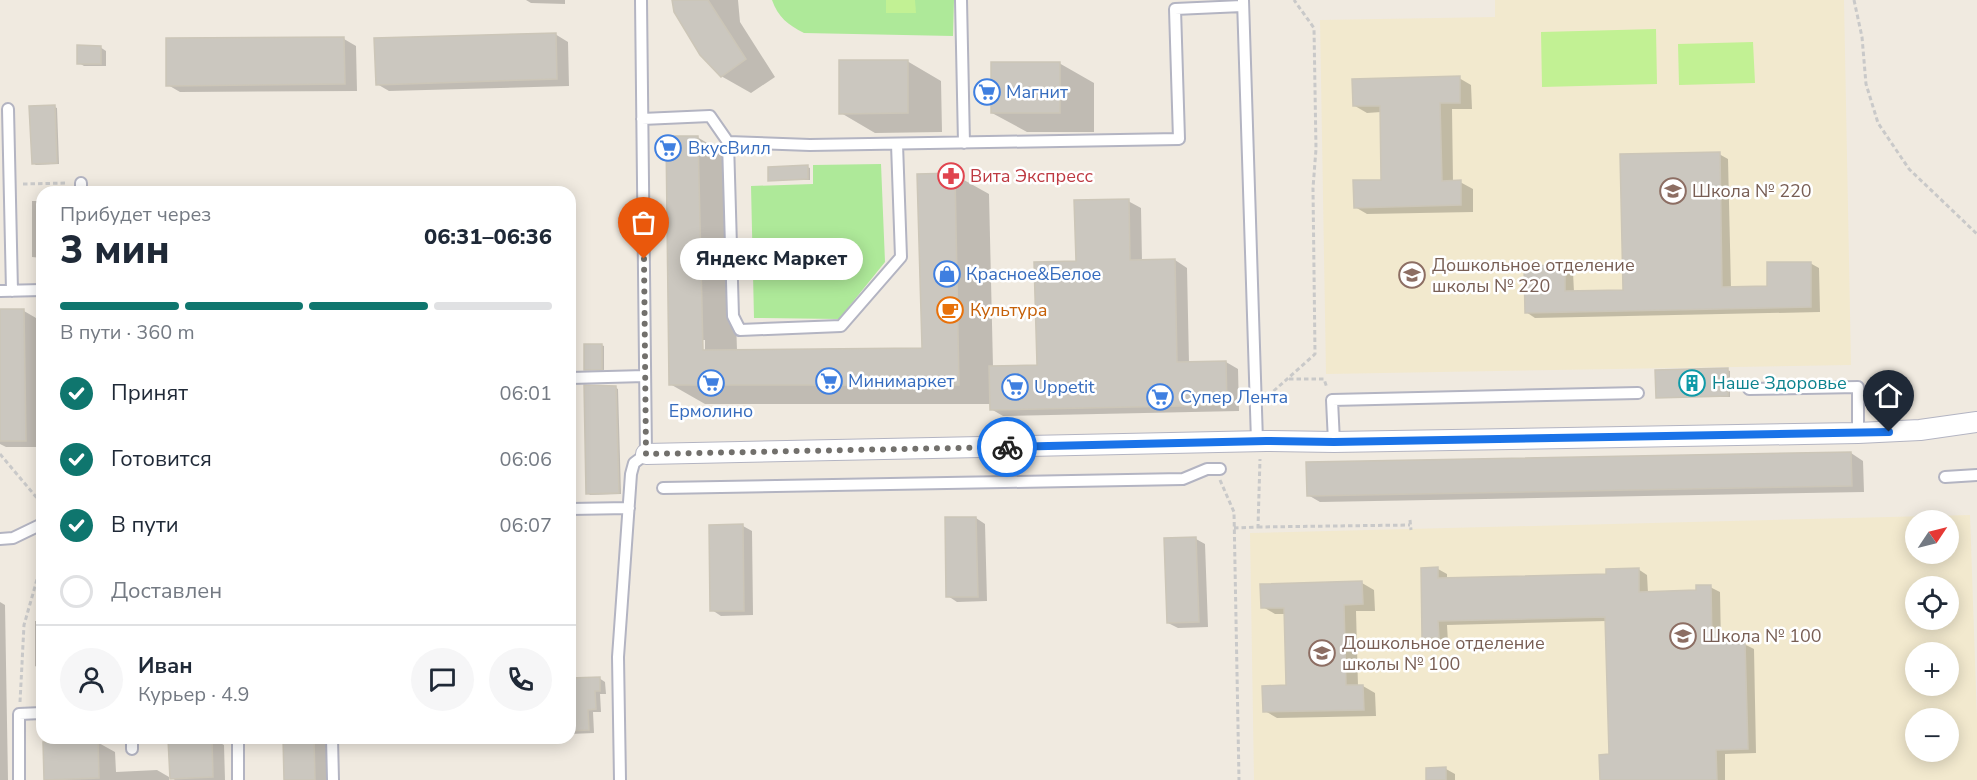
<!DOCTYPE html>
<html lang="ru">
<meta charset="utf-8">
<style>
:root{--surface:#fff;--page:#f6f6f7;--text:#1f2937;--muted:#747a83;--line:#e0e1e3;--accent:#0f766e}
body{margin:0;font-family:"Nunito Sans",sans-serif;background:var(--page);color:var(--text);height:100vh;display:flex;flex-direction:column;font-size:22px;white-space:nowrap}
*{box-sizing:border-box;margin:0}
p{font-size:20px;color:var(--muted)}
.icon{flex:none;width:33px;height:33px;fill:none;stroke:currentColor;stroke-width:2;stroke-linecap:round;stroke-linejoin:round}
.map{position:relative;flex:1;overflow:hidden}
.details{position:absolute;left:36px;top:186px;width:540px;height:558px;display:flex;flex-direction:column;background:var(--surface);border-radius:18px;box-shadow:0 3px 15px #0003}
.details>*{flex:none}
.needle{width:39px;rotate:55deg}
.fabs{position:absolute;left:1905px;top:510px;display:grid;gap:12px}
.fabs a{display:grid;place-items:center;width:54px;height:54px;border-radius:50%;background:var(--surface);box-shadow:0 3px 15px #0003;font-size:30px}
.pin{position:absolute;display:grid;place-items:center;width:51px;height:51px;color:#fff;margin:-62px -26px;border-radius:50% 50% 50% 0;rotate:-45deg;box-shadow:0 0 6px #0007}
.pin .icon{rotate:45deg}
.courier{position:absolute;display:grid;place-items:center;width:60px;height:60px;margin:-30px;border:4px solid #1a73e8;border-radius:50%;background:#fff;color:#222;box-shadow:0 2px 8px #0007}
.bubble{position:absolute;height:42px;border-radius:21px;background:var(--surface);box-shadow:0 3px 15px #0003;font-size:20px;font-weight:800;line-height:42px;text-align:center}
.overview em{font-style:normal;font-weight:800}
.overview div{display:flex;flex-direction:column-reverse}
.overview{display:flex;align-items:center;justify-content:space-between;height:102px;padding:0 24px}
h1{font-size:39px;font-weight:800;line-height:45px}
.bar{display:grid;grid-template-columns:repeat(4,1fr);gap:9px 6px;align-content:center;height:72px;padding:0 24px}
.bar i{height:8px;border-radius:4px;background:var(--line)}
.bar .selected{background:var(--accent)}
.bar p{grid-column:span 4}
.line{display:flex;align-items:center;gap:15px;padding:0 24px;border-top:2px solid var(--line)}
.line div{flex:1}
.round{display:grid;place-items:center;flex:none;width:63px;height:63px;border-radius:32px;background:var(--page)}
ol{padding:0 24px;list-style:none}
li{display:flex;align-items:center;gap:18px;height:66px}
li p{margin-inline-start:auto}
li .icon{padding:6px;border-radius:50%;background:var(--accent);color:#fff;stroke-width:4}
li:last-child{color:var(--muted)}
li i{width:33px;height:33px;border:3px solid var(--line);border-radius:50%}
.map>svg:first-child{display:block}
</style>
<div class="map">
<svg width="1977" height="780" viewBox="0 0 1977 780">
<rect width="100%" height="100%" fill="#f0eae0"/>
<path fill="#f2e9ce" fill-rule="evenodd" d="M 1495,0 L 1844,0 L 1851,365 L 1326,374 L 1320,20 L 1495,17 Z
M 1970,515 L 1977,719 L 1977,780 L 1254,780 L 1250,533 ZM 1916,520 L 1948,520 L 1948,554 L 1916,554 ZM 1916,586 L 1948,586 L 1948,620 L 1916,620 ZM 1916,652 L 1948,652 L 1948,686 L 1916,686 ZM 1916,718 L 1948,718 L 1948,752 L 1916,752 Z"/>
<path fill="#aee999" d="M 772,0 L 954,0 L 953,36 L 804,33 C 788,25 778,17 772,0 Z
M 881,164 L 885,262 L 839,319 L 754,318 L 751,186 L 813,184 L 813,165 Z"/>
<path fill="#c2f194" d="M 886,0 L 915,0 L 916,13 L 886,13 Z
M 1656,29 L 1657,84 L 1542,87 L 1541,32 Z
M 1753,42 L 1755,83 L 1679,85 L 1678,44 Z"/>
<path fill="#0003" fill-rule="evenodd" d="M 526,0 L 565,0 L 565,4 L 531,3 Z
M 674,0 L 738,0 L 740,22 L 775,77 L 751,93 L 721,76 Z
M 555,34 L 568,42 L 569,86 L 389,91 L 377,84 Z
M 344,39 L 356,46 L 357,91 L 180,92 L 168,85 L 167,40 Z
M 100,47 L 106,51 L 106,66 L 84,66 L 79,63 Z
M 907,61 L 941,81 L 942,132 L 875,133 L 841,113 Z
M 1059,63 L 1094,83 L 1094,132 L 1027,132 L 992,113 Z
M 1459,78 L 1471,85 L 1472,109 L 1452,109 L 1453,182 L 1460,182 L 1473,189 L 1473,212 L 1367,214 L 1355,207 L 1383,181 L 1381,112 L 1367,113 L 1355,106 Z
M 54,107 L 57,108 L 59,164 L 36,165 L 33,163 Z
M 697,137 L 731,157 L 737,351 L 924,350 L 919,175 L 955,175 L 989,194 L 993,367 L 1038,366 L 1078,262 L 1128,201 L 1141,208 L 1142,261 L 1175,260 L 1187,268 L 1189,363 L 1226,362 L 1238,369 L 1239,411 L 1003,416 L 991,409 L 991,404 L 705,404 L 670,384 ZM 702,340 L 705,340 L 705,357 L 702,357 Z
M 1719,154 L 1728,159 L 1731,288 L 1769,288 L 1810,263 L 1819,268 L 1820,312 L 1535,318 L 1526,312 L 1564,267 L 1573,272 L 1574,292 L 1624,291 Z
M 807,167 L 810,168 L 810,180 L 770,180 Z
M 32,201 L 42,201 L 42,258 L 32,257 Z
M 0,311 L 24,311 L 36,318 L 38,447 L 6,447 L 0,444 Z
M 601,345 L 604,346 L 604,370 L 585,369 Z
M 1727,370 L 1730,371 L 1730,397 L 1657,397 Z
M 616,388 L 618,389 L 621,494 L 590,495 L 588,493 Z
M 1851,453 L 1863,461 L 1864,492 L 1320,502 L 1308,495 Z
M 976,518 L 985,524 L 987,601 L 957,602 L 948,596 Z
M 711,526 L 743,526 L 752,531 L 753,615 L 721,616 L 712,610 Z
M 1196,539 L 1205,544 L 1208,627 L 1178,628 L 1168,623 Z
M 570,558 L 571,631 L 570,631 Z
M 1438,569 L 1447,574 L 1447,580 L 1607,576 L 1638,569 L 1647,575 L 1648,593 L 1698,592 L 1710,587 L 1720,592 L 1721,644 L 1744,644 L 1754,649 L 1756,753 L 1725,754 L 1725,780 L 1601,780 L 1610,756 L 1607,621 L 1447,625 L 1448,642 L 1433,643 L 1424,637 Z
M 1362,583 L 1374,590 L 1375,611 L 1356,611 L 1358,686 L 1363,686 L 1375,693 L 1376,716 L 1277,718 L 1265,711 L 1288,687 L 1286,614 L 1275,614 L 1263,607 Z
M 0,602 L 5,605 L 8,780 L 0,780 Z
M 35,621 L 42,621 L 42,670 L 35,666 Z
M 599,678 L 605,682 L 606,694 L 600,694 L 601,712 L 593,712 L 594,733 L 570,734 L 570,680 Z
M 211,738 L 224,745 L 225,780 L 175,780 L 172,778 Z
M 285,738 L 331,738 L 332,780 L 286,780 Z
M 97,742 L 115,752 L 116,772 L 157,770 L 169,777 L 169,780 L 46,780 L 45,744 Z
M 1446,769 L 1455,774 L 1455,780 L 1428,780 Z"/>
<path fill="#cbc7bf" stroke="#ccc6b8" stroke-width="1.5" d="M 672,0 L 708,0 L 746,59 L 721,77 L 700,55 L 674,12 Z
M 556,33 L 557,79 L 376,85 L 374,38 Z
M 344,37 L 345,84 L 166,86 L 166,38 Z
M 77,45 L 101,46 L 101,64 L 77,64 Z
M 839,60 L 908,60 L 908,113 L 839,114 Z
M 991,62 L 1060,62 L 1060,113 L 991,113 Z
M 1460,76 L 1460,103 L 1440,103 L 1442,181 L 1461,180 L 1461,205 L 1354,208 L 1353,180 L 1381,180 L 1380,106 L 1353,106 L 1352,79 Z
M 55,105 L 57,163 L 32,164 L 29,106 Z
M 666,136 L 698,136 L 703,350 L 922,348 L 917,174 L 955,173 L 959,385 L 669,385 Z
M 1720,152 L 1722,287 L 1767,286 L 1767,262 L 1811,262 L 1811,307 L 1525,313 L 1524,266 L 1565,265 L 1565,291 L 1623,290 L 1620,154 Z
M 808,165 L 808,179 L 768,181 L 768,167 Z
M 1129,199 L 1130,260 L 1175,259 L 1177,362 L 1226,361 L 1227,405 L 990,410 L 989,366 L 1037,365 L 1034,262 L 1076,261 L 1074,200 Z
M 0,309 L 24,309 L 26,441 L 0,441 Z
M 584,344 L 602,344 L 602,370 L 584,370 Z
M 1728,368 L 1728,396 L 1656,398 L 1655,370 Z
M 584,385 L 616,386 L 619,493 L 586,494 Z
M 1851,452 L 1852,486 L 1307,496 L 1306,462 Z
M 945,517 L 976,517 L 978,597 L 946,597 Z
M 743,524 L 744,611 L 710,611 L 709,525 Z
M 1196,537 L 1199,622 L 1167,623 L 1164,538 Z
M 1438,567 L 1438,578 L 1606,574 L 1606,569 L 1639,568 L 1639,592 L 1696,590 L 1696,585 L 1711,585 L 1712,643 L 1745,642 L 1748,749 L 1716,750 L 1717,780 L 1600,780 L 1599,755 L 1609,754 L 1605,617 L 1438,621 L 1439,638 L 1422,638 L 1421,568 Z
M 1362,581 L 1363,604 L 1344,605 L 1346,685 L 1363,685 L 1364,710 L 1263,712 L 1262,686 L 1286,685 L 1284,608 L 1261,608 L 1260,584 Z
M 600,677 L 600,691 L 595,691 L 596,709 L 588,710 L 589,730 L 570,731 L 570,678 Z
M 212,738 L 213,777 L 170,779 L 168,739 Z
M 283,738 L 314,738 L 315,780 L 284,780 Z
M 98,740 L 99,778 L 44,780 L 43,742 Z
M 1446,767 L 1446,780 L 1426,780 L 1426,768 Z"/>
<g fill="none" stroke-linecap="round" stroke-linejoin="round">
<g stroke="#b3b4c2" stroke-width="14">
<path id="lane" d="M 961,0 L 964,143
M 1243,0 L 1257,441
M 8,109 L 12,291
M 642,119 L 710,116 L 728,142 L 810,145 L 1179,139 L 1175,9 L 1242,6
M 728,142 L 733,316 L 740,330 L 841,326 L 901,257 L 897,144
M 81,183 L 81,192
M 0,291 L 42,290
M 570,378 L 645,376
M 1749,389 L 1858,387 L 1858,433
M 1334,442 L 1332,400 L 1638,393
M 1945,477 L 1977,475
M 663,488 L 1183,479 L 1207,469 L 1220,469
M 570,509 L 629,508
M 0,539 L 13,538 L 42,524
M 132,738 L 132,749
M 238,738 L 238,780
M 332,738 L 333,780
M 19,780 L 19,714 L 42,713
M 620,780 L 618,657 L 631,474 L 634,463 L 646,454 L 641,0"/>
</g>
<g stroke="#b3b4c2" stroke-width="22">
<path id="street" d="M 646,454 L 1266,441 L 1334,442 L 1858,433 L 1920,430 L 1977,422"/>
</g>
<path stroke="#c9c9c9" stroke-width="3" stroke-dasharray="4.5 3" stroke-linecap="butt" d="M 1854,0 L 1862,37 L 1866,84 L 1878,123 L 1909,169 L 1977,234
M 23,184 L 68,183
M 1289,379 L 1324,379 L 1327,388
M 1268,396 L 1315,354 L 1313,188 L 1316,149 L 1314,28 L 1294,0
M 991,424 L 998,420
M 1018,430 L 1018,419
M 0,454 L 42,504
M 1220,480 L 1234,512 L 1239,780
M 1410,520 L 1411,530
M 1258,527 L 1410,525
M 1234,528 L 1258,527 L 1260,459
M 570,596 L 570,637
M 20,702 L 24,625 L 42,562"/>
<use href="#lane" stroke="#fff" stroke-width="10"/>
<use href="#street" stroke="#fff" stroke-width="20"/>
</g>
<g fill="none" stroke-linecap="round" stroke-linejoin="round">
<path stroke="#72706c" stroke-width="6" stroke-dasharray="0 10.8" d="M 644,259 L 646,454 L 1007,447"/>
<path stroke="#1a73e8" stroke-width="8" d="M 1007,447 L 1266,441 L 1334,442 L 1889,432"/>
</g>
<defs>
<g id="supermarket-ring" transform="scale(1.35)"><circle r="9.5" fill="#fff" stroke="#3f7fe0" stroke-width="1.5"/><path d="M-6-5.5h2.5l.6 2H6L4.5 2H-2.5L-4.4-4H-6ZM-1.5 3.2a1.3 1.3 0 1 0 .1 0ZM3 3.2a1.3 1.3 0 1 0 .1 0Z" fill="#3f7fe0"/></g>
<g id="pharmacy-ring" transform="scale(1.35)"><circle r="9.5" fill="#fff" stroke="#e0444e" stroke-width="1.5"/><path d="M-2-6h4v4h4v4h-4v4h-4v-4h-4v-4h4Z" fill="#e0444e"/></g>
<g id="school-ring" transform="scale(1.35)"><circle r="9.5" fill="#fff" stroke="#8d6e63" stroke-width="1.5"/><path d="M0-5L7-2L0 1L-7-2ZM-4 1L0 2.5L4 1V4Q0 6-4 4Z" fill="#8d6e63"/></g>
<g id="shop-ring" transform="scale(1.35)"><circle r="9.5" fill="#fff" stroke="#3f7fe0" stroke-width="1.5"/><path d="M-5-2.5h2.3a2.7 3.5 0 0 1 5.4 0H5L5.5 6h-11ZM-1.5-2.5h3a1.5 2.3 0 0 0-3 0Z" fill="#3f7fe0"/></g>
<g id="cafe-ring" transform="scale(1.35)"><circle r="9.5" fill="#fff" stroke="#e8710a" stroke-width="1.5"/><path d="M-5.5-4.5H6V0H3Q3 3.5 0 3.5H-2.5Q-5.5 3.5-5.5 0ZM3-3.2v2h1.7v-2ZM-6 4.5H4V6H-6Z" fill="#e8710a"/></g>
<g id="building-ring" transform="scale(1.35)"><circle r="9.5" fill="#fff" stroke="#0f9aa8" stroke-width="1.5"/><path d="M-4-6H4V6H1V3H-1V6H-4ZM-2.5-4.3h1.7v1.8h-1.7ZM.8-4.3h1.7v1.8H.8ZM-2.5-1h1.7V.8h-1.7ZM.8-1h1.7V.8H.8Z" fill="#0f9aa8"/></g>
</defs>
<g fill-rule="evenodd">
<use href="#supermarket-ring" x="987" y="92"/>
<use href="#supermarket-ring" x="668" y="148"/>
<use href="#pharmacy-ring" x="951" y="176"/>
<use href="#school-ring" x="1673" y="191"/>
<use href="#shop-ring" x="947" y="274"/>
<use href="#school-ring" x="1412" y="275"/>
<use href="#cafe-ring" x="950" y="310"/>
<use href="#supermarket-ring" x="829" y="381"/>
<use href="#supermarket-ring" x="711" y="383"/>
<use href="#building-ring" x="1692" y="383"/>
<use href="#supermarket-ring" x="1015" y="387"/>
<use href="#supermarket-ring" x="1160" y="397"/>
<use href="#school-ring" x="1683" y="636"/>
<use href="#school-ring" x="1322" y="653"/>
</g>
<g text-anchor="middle" stroke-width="5" stroke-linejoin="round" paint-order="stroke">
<g font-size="18" fill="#366cbe" stroke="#fff" text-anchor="start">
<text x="1006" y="98">Магнит</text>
<text x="688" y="154">ВкусВилл</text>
<text x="966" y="280">Красное&amp;Белое</text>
<text x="848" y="387">Минимаркет</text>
<text x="1034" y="393">Uppetit</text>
<text x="1180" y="403">Супер Лента</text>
<text x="711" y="417" text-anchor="middle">Ермолино</text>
</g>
<g font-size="18" fill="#be3a42" stroke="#fff" text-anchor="start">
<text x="970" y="182">Вита Экспресс</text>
</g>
<g font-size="18" fill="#785e54" stroke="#fff" text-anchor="start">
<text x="1692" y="197">Школа № 220</text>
<text x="1432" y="271">Дошкольное отделение<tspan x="1432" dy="21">школы № 220</tspan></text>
<text x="1702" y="642">Школа № 100</text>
<text x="1342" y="649">Дошкольное отделение<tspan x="1342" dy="21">школы № 100</tspan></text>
</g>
<g font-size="18" fill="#c56008" stroke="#fff" text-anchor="start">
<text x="970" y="316">Культура</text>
</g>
<g font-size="18" fill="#0d838f" stroke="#fff" text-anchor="start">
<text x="1712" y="389">Наше Здоровье</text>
</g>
</g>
</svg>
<div class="fabs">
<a><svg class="needle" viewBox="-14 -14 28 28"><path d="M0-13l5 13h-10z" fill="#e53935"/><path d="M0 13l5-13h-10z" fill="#747a83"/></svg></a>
<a><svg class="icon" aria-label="locate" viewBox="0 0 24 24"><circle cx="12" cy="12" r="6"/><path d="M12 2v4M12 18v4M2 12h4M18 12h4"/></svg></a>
<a>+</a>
<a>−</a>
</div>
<div class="pin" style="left:644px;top:259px;background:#ea580c"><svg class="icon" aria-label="bag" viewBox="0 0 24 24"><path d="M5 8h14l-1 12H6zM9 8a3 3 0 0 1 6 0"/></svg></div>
<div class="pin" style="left:1889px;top:432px;background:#1f2937"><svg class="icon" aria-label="home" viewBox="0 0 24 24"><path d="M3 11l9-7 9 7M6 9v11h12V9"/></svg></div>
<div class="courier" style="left:1007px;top:447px"><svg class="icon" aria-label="bike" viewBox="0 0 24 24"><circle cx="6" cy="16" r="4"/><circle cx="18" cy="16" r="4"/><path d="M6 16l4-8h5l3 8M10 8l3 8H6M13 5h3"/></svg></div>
<div class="bubble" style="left:680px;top:238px;width:183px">Яндекс Маркет</div>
<section class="details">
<div class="overview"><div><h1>3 мин</h1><p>Прибудет через</p></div><em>06:31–06:36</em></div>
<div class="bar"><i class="selected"></i><i class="selected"></i><i class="selected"></i><i></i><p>В пути · 360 m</p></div>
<ol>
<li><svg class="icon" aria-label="check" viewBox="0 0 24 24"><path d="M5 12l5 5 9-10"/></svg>Принят<p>06:01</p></li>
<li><svg class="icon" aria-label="check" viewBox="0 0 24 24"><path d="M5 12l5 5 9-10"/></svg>Готовится<p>06:06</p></li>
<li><svg class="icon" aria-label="check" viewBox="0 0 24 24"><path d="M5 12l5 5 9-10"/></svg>В пути<p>06:07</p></li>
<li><i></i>Доставлен</li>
</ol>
<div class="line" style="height:108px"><a class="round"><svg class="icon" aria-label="person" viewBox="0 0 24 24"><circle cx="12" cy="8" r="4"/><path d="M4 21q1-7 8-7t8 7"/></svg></a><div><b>Иван</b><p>Курьер · 4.9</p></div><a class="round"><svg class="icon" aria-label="chat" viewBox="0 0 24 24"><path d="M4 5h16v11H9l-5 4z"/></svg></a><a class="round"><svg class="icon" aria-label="phone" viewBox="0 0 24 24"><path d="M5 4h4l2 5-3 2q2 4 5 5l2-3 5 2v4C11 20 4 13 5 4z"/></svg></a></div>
</section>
</div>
